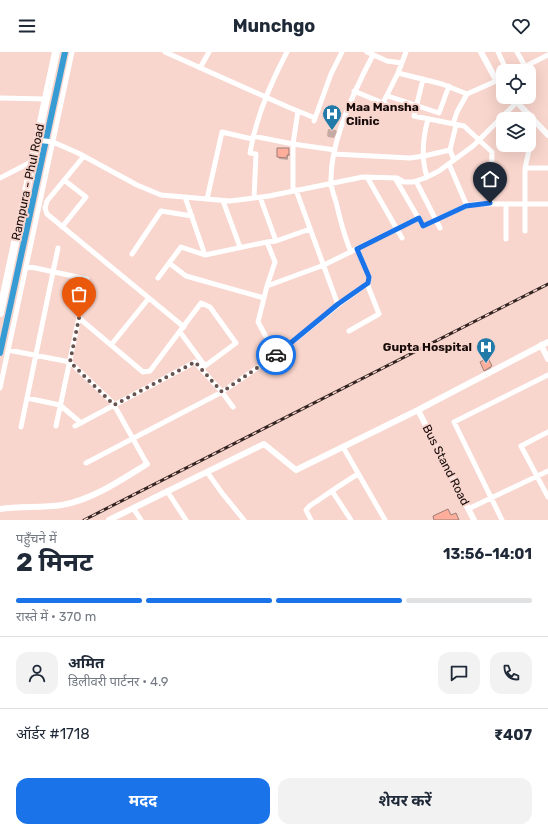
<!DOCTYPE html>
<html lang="hi">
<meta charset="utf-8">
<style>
:root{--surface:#fff;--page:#f2f2f3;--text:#1f2937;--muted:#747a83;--line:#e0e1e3;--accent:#1a73e8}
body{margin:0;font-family:Rubik,"Noto Sans Devanagari",sans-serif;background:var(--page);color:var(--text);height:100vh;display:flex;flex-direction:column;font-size:15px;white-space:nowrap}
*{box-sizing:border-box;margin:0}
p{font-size:13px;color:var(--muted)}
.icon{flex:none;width:22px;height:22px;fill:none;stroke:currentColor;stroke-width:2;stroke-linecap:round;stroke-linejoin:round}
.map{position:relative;height:468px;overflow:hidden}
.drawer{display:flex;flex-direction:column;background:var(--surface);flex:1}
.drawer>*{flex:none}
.fabs{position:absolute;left:496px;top:12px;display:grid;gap:8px}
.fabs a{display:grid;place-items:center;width:40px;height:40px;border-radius:8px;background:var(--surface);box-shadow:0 4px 16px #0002;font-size:20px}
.pin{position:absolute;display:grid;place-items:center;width:34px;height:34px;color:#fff;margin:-41px -17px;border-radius:50% 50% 50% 0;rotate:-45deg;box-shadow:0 0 4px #0007}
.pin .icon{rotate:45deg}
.courier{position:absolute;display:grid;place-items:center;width:40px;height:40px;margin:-20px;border:3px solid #1a73e8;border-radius:50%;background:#fff;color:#222;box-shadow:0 1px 5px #0007}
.overview em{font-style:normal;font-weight:700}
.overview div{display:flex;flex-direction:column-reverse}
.overview{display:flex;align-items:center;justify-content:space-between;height:68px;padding:0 16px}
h1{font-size:26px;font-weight:700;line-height:30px}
.bar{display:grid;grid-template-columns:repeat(4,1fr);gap:6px 4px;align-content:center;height:48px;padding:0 16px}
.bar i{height:5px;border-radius:3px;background:var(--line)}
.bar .current{background:var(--accent)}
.bar p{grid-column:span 4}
.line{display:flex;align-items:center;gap:10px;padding:0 16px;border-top:1px solid var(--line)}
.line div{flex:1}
.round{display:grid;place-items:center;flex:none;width:42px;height:42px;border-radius:12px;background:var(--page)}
.cta{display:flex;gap:8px;margin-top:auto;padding:8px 16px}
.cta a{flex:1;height:46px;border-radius:12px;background:var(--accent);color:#fff;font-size:16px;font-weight:700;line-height:46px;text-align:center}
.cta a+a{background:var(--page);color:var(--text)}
header{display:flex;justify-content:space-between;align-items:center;height:52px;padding:0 16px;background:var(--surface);font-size:18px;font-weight:700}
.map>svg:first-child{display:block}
</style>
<header><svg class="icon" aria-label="menu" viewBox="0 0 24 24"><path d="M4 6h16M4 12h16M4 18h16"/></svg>Munchgo<svg class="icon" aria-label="heart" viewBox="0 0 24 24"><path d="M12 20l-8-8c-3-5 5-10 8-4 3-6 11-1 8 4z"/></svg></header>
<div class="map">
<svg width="548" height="468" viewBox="0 0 548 468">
<rect width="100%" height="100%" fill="#f8d5cd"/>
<path fill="#0003" d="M 328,77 L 336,78 L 337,80 L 334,86 L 328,85 L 327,83 Z
M 278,97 L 288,97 L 290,104 L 288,104 L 288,108 L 279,107 Z
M 487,308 L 492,317 L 486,320 L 481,311 Z"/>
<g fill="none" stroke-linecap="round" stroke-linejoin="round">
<path stroke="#379cd4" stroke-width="6" d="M 0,301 L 65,0"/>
</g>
<path fill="#ffae9c" stroke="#9d7d76" d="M 277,96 L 289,96 L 289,103 L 287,103 L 287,106 L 277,105 Z
M 488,306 L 492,314 L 484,319 L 480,310 Z
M 448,457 L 451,463 L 456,461 L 459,468 L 434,468 L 433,464 Z"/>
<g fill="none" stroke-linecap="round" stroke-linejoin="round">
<path stroke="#fff" stroke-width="5" d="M 165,0 L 288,55 L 315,66
M 367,0 L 387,9 L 402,11
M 498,0 L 507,19
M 517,0 L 525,14
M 200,16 L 209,0
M 516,19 L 548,3
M 398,21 L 442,32 L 467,42
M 423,27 L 414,64 L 464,74 L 492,100 L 491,151
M 354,39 L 390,54
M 388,44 L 439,61 L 449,34
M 0,46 L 46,47
M 383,51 L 398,21 L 406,0
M 314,69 L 331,22 L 342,0
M 453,72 L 457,60 L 467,42 L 503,26
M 253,84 L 293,92 L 335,98
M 37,88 L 53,90 L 78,101 L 137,133 L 161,143 L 230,149 L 269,144 L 363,125 L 397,126 L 404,130 L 413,130 L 425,126 L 439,119 L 473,94 L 517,50
M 334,102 L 410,106 L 424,104 L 450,98
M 84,104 L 47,149 L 45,156 L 47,162 L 184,275
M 454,108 L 450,98 L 456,73
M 449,112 L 467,154
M 525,116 L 548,116
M 367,125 L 402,186
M 427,125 C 421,106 423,85 428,67
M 0,126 L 33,109
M 395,126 L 423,174 L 466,154 L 476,152 L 548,152
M 416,129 L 440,176
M 296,138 L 338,253
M 293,139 L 293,92 L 298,59
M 185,145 L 205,203 L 267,190 L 276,189 L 310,177
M 260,145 L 276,189
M 254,146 L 256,102 L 250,101 C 256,65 270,32 287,0
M 207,147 L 222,80 L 252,87
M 223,149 L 240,195
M 506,152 L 506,187
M 62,175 L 86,145 L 64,128
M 525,179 L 525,116 L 529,98 L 526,93
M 267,190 L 275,210 L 267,234 L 324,213 L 419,166
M 351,200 C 344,184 340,167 336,150 C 334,144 331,136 331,129 C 330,90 355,37 373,3
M 132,202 L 161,159 L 192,164
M 169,211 L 186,224 L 264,246
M 26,214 L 87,227 L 56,374
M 158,226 L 181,195 L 205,203
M 267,234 L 258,270 L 276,303
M 79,266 L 143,320 L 150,319 L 201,251 L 210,255 L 236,291 L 205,314 L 180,280
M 349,279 L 379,262 L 368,234 L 369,225 L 357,197
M 111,293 L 149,246
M 8,298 L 70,310 L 113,351 L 147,412
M 0,336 L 72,0
M 27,346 L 60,353 L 81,371
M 75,374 L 195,310 L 222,340 L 233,355
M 21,375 L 58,196
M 548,380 L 521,394 L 548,445
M 343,395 L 385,468
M 86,411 L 222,340 L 276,303 L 338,253 L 368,231
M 207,420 L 222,441 L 244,468
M 167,439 L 186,468
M 332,439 L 351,468
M 133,456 L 141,468
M 468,457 L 548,419
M 311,468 L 306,458 C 310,452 315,451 320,447 C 333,438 345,430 358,422
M 502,468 L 454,370 L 548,323"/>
<path stroke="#fff" stroke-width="6" d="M 481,0 L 495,26 L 503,35
M 512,45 L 548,83
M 541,293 L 548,307
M 418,358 L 474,468
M 0,457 C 20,454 41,456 62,453 C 92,448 121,428 147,412
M 109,468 L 264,392 L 296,418 L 418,358 L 548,290"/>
<path stroke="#fff" stroke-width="8" d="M 0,261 L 56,0"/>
<g stroke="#332421" stroke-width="3">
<path id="rail" d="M 84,468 L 548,232"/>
</g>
<use href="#rail" stroke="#f8d5cd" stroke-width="1.5" stroke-dasharray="4.5" stroke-linecap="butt"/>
</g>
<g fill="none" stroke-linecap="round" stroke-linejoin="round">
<path stroke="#66524e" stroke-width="4" stroke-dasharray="0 7.2" d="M 79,266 L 70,310 L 114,353 L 195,310 L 222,340 L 276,303"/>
<path stroke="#1a73e8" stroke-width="5" d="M 276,303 L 338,252 L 368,231 L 369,225 L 357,197 L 419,166 L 423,174 L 466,154 L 490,151"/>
</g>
<defs>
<g id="hospital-pin" transform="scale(1)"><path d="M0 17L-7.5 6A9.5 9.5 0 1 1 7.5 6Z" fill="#227aa9" stroke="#f8d5cd"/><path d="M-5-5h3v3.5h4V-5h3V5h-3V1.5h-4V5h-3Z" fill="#fff"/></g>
</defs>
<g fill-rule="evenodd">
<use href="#hospital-pin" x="332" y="62"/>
<use href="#hospital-pin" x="486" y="295"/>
</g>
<g text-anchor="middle" stroke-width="4" stroke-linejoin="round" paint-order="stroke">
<g font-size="12" font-weight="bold" fill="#180c0a" stroke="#f8d5cd" text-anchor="start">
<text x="346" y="59">Maa Mansha<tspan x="346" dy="14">Clinic</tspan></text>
<text x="472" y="299" text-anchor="end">Gupta Hospital</text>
</g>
<g font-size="12" fill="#180c0a" stroke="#f8d5cd">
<text transform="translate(28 130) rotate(-78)" y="4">Rampura - Phul Road</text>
<text transform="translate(446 413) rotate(63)" y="4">Bus Stand Road</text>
</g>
</g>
</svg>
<div class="fabs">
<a><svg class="icon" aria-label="locate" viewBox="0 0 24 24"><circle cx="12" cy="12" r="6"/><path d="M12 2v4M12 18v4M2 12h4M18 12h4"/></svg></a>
<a><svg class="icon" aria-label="layers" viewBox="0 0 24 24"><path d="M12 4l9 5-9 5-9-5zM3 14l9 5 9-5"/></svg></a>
</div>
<div class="pin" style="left:79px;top:266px;background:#ea580c"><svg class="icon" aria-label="bag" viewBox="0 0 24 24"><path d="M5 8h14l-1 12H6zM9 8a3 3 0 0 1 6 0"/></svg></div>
<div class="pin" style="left:490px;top:151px;background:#1f2937"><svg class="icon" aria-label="home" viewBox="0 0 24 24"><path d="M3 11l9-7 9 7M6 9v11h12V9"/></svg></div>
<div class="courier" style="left:276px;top:303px"><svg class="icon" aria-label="car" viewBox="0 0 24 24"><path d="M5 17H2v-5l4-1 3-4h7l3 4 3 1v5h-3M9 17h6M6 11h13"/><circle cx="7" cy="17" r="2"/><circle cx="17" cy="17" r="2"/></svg></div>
</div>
<section class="drawer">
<div class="overview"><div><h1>2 मिनट</h1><p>पहुँचने में</p></div><em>13:56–14:01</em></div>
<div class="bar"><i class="current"></i><i class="current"></i><i class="current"></i><i></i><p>रास्ते में · 370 m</p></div>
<div class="line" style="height:72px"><a class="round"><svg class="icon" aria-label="person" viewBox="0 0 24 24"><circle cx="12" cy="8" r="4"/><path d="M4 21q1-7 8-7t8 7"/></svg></a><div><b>अमित</b><p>डिलीवरी पार्टनर · 4.9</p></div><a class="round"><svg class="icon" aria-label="chat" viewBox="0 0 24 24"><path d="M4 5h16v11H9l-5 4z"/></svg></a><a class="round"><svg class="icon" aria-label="phone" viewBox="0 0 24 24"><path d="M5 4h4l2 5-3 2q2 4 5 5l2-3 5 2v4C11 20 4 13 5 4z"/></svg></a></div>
<div class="line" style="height:52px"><div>ऑर्डर #1718</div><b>₹407</b></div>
<div class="cta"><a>मदद</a><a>शेयर करें</a></div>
</section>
